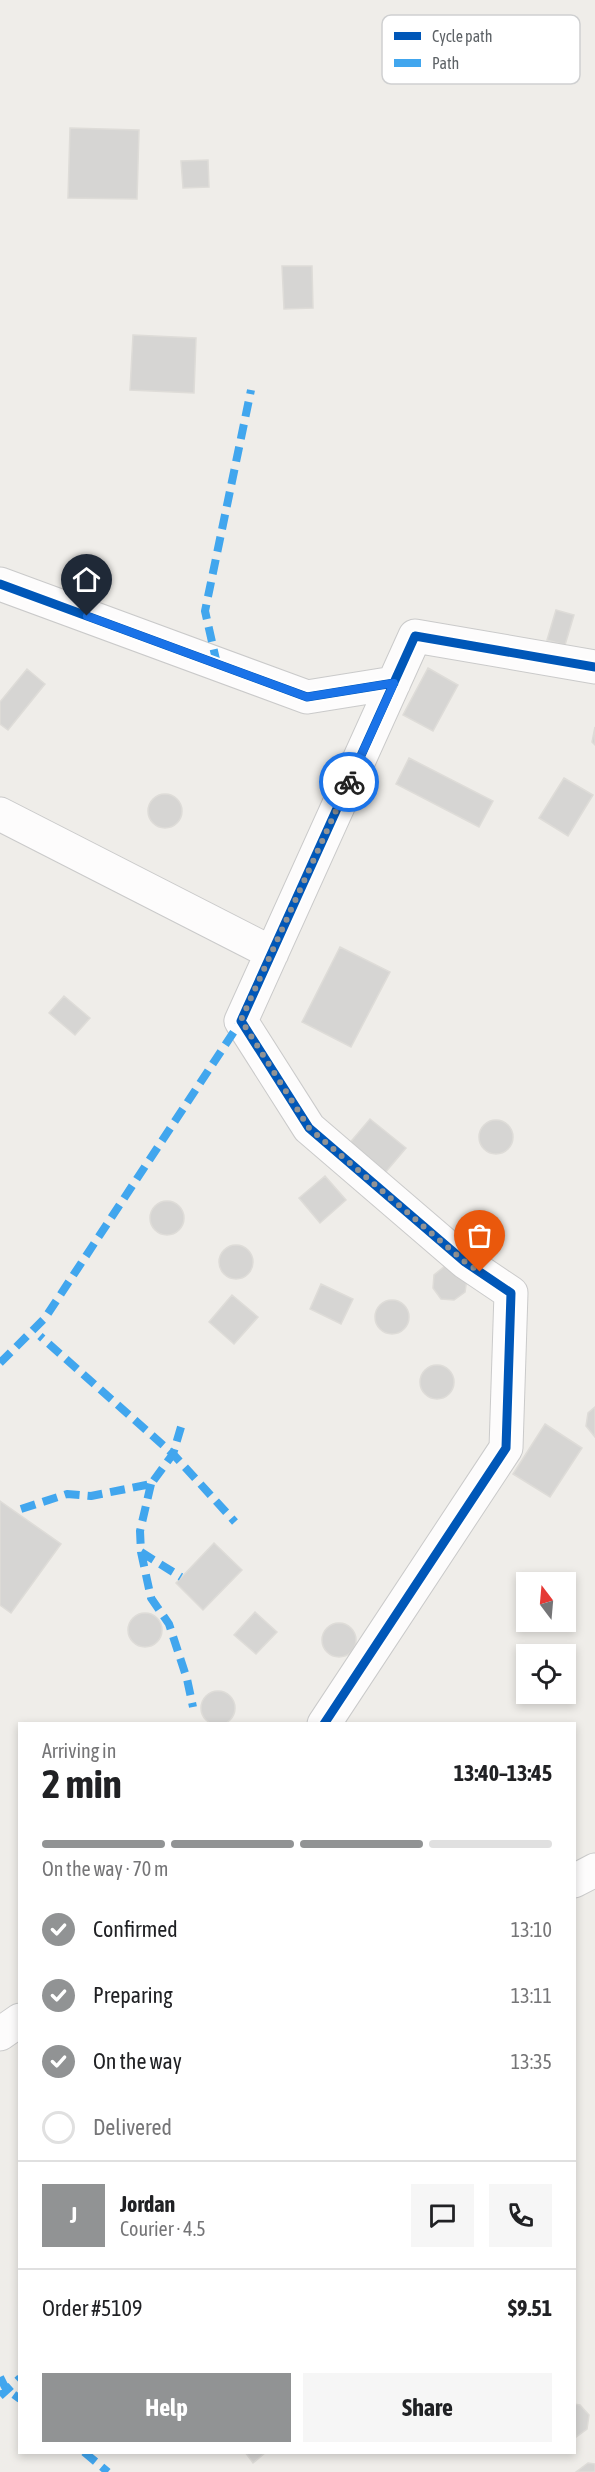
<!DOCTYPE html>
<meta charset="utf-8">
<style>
:root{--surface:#fff;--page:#f6f6f6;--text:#202124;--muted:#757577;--line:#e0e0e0;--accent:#919394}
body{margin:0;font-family:"Asap Condensed",sans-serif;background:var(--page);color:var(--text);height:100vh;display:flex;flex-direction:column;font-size:22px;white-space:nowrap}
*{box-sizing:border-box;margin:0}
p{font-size:20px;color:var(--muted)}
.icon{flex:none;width:33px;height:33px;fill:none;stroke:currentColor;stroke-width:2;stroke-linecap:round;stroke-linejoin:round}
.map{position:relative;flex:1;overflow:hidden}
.side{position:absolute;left:18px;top:1722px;width:558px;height:732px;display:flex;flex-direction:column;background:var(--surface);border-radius:0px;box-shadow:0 3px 9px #0003}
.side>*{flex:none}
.needle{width:39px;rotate:344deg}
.tools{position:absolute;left:516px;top:1572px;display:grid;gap:12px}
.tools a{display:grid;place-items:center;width:60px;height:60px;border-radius:0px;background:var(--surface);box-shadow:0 3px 9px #0003;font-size:30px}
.pin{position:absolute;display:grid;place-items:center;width:51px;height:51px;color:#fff;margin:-62px -26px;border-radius:50% 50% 50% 0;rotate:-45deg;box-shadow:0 0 6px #0007}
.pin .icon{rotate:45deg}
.courier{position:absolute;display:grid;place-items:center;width:60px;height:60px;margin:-30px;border:4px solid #1a73e8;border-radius:50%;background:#fff;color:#222;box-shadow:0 2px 8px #0007}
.headline em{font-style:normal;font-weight:700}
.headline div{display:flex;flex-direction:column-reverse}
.headline{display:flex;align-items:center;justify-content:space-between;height:102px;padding:0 24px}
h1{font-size:39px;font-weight:700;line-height:45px}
.bar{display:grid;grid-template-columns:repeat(4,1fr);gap:9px 6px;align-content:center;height:72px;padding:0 24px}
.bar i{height:8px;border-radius:4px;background:var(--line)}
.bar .on{background:var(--accent)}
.bar p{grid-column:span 4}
.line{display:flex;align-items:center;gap:15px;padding:0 24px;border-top:2px solid var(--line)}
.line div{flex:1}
.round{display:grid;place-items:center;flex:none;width:63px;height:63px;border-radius:0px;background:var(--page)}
ol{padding:0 24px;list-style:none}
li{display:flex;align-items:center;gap:18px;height:66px}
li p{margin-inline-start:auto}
li .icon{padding:6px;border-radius:50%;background:var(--accent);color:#fff;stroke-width:4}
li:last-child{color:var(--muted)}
li i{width:33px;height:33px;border:3px solid var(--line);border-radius:50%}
.primary-button{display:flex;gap:12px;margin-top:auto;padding:12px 24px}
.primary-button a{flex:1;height:69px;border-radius:0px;background:var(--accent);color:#fff;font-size:24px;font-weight:700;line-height:69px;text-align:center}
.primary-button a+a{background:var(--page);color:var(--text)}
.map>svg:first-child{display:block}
</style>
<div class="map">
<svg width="595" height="2472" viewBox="0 0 595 2472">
<rect width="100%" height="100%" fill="#efede9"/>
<path fill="#d6d5d3" stroke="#dedcd8" stroke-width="1.5" d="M 70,128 L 139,130 L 137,199 L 68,198 Z
M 208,160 L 209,187 L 183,188 L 181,161 Z
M 282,266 L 312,266 L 313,308 L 284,309 Z
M 133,335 L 196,338 L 194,393 L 130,390 Z
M 556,610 L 574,615 L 565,645 L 547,640 Z
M 428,668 L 458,685 L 433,731 L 403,715 Z
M 27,669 L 45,684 L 8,730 L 0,724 L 0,702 Z
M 595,727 L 595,745 L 592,742 Z
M 409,758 L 493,801 L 479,827 L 396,784 Z
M 564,778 L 593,795 L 568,836 L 539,818 Z
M148 811a17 17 0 1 1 34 0a17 17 0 1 1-34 0Z
M 340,947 L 390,972 L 351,1047 L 302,1022 Z
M 64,996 L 90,1018 L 75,1035 L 49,1013 Z
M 370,1119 L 406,1148 L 384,1174 L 348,1145 Z
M479 1137a17 17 0 1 1 34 0a17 17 0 1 1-34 0Z
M 325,1176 L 346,1200 L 320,1223 L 299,1198 Z
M150 1218a17 17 0 1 1 34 0a17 17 0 1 1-34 0Z
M219 1262a17 17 0 1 1 34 0a17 17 0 1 1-34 0Z
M 445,1266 L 467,1279 L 465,1292 L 454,1300 L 441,1299 L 433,1288 L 434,1275 Z
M 321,1284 L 353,1299 L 341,1324 L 310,1309 Z
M 232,1295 L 258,1317 L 234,1344 L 209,1322 Z
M375 1317a17 17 0 1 1 34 0a17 17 0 1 1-34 0Z
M420 1382a17 17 0 1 1 34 0a17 17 0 1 1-34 0Z
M 595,1407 L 595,1437 L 586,1426 L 588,1413 Z
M 545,1424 L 582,1448 L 550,1497 L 513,1474 Z
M 0,1501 L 61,1544 L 11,1613 L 0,1605 Z
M 214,1543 L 242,1570 L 203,1610 L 176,1583 Z
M 255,1612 L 277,1632 L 256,1654 L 234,1635 Z
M128 1630a17 17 0 1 1 34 0a17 17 0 1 1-34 0Z
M322 1640a17 17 0 1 1 34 0a17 17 0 1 1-34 0Z
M201 1708a17 17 0 1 1 34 0a17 17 0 1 1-34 0Z
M 574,2404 L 580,2405 L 589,2415 L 587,2429 L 576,2437 Z
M 245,2452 L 266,2452 L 253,2463 Z
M 588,2463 L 595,2464 L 595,2472 L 576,2472 Z"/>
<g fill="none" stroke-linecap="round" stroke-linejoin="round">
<g stroke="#cacaca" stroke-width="35">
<path id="street" d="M 0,584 L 307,697 L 394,683
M 0,814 L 272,953
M 324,1724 L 506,1448 L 511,1293 L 465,1262 L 309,1128 L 241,1021 L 415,636 L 595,667"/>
</g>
<g stroke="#cbcbcb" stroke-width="35">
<path id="secondary" d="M 574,1881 L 595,1870
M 0,2034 L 20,2020"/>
</g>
<use href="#street" stroke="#fdfcfc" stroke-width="33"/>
<use href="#secondary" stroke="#fdfcfc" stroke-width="33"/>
<path stroke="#41a6ee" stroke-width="8" stroke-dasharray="15 8" stroke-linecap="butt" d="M 217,664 L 205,611 L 251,390
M 0,1363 L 45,1318 L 241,1021
M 181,1427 L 173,1454 L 235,1522
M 151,1484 L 140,1531 L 141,1552 L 181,1577
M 21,1509 L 67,1494 L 91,1496 L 151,1484 L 173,1454 L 40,1336
M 141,1552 L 151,1598 L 169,1624 L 187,1679 L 193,1707
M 0,2377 L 6,2389 L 20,2399
M 0,2396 L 20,2378
M 84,2452 L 108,2472"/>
<g stroke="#fff" stroke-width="13">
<path id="cycleway" d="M 0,584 L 307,697 L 394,683
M 324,1724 L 506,1448 L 511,1293 L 465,1262 L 309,1128 L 241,1021 L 415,636 L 595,667"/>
</g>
<use href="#cycleway" stroke="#0057b8" stroke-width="9"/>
</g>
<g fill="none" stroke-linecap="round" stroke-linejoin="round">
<path stroke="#919394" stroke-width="6" stroke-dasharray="0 10.8" d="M 349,782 L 241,1020 L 309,1128 L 465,1262 L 480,1272"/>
<path stroke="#1a73e8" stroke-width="8" d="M 87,616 L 307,697 L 394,683 L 349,782"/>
</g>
<rect x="382" y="15" width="198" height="69" rx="9" fill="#fff" stroke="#cfd0d1" stroke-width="1.5"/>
<rect x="394" y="32" width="27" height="8" fill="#0057b8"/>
<rect x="394" y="59" width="27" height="8" fill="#41a6ee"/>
<g font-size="16" fill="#5e6367">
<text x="432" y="42">Cycle path</text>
<text x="432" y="69">Path</text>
</g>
</svg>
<div class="tools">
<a><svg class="needle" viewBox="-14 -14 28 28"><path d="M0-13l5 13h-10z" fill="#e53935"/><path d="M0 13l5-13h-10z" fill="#757577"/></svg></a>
<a><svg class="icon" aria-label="locate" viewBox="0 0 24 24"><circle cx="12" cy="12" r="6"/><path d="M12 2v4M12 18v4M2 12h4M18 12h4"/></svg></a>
</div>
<div class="pin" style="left:480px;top:1272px;background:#ea580c"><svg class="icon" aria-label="bag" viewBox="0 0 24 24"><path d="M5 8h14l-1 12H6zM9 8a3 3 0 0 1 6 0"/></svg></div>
<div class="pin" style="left:87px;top:616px;background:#1f2937"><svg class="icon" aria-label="home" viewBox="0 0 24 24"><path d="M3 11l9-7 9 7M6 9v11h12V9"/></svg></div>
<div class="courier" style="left:349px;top:782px"><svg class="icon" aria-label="bike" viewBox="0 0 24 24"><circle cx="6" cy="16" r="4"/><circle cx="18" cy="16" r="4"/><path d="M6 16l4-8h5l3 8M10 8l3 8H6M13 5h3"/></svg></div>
<section class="side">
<div class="headline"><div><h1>2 min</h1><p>Arriving in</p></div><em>13:40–13:45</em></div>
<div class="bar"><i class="on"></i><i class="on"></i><i class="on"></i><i></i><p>On the way · 70 m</p></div>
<ol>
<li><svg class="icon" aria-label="check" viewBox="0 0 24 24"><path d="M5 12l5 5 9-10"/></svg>Confirmed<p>13:10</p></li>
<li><svg class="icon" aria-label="check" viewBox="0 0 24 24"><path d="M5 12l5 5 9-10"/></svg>Preparing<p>13:11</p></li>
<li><svg class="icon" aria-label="check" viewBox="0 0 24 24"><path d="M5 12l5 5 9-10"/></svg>On the way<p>13:35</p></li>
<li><i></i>Delivered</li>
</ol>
<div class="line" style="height:108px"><b class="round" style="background:var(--accent);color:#fff">J</b><div><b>Jordan</b><p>Courier · 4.5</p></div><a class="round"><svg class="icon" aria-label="chat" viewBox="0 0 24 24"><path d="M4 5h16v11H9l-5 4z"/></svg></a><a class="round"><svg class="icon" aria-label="phone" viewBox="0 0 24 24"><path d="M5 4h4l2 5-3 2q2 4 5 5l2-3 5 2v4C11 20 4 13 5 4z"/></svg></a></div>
<div class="line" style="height:78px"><div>Order #5109</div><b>$9.51</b></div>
<div class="primary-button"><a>Help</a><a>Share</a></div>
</section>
</div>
